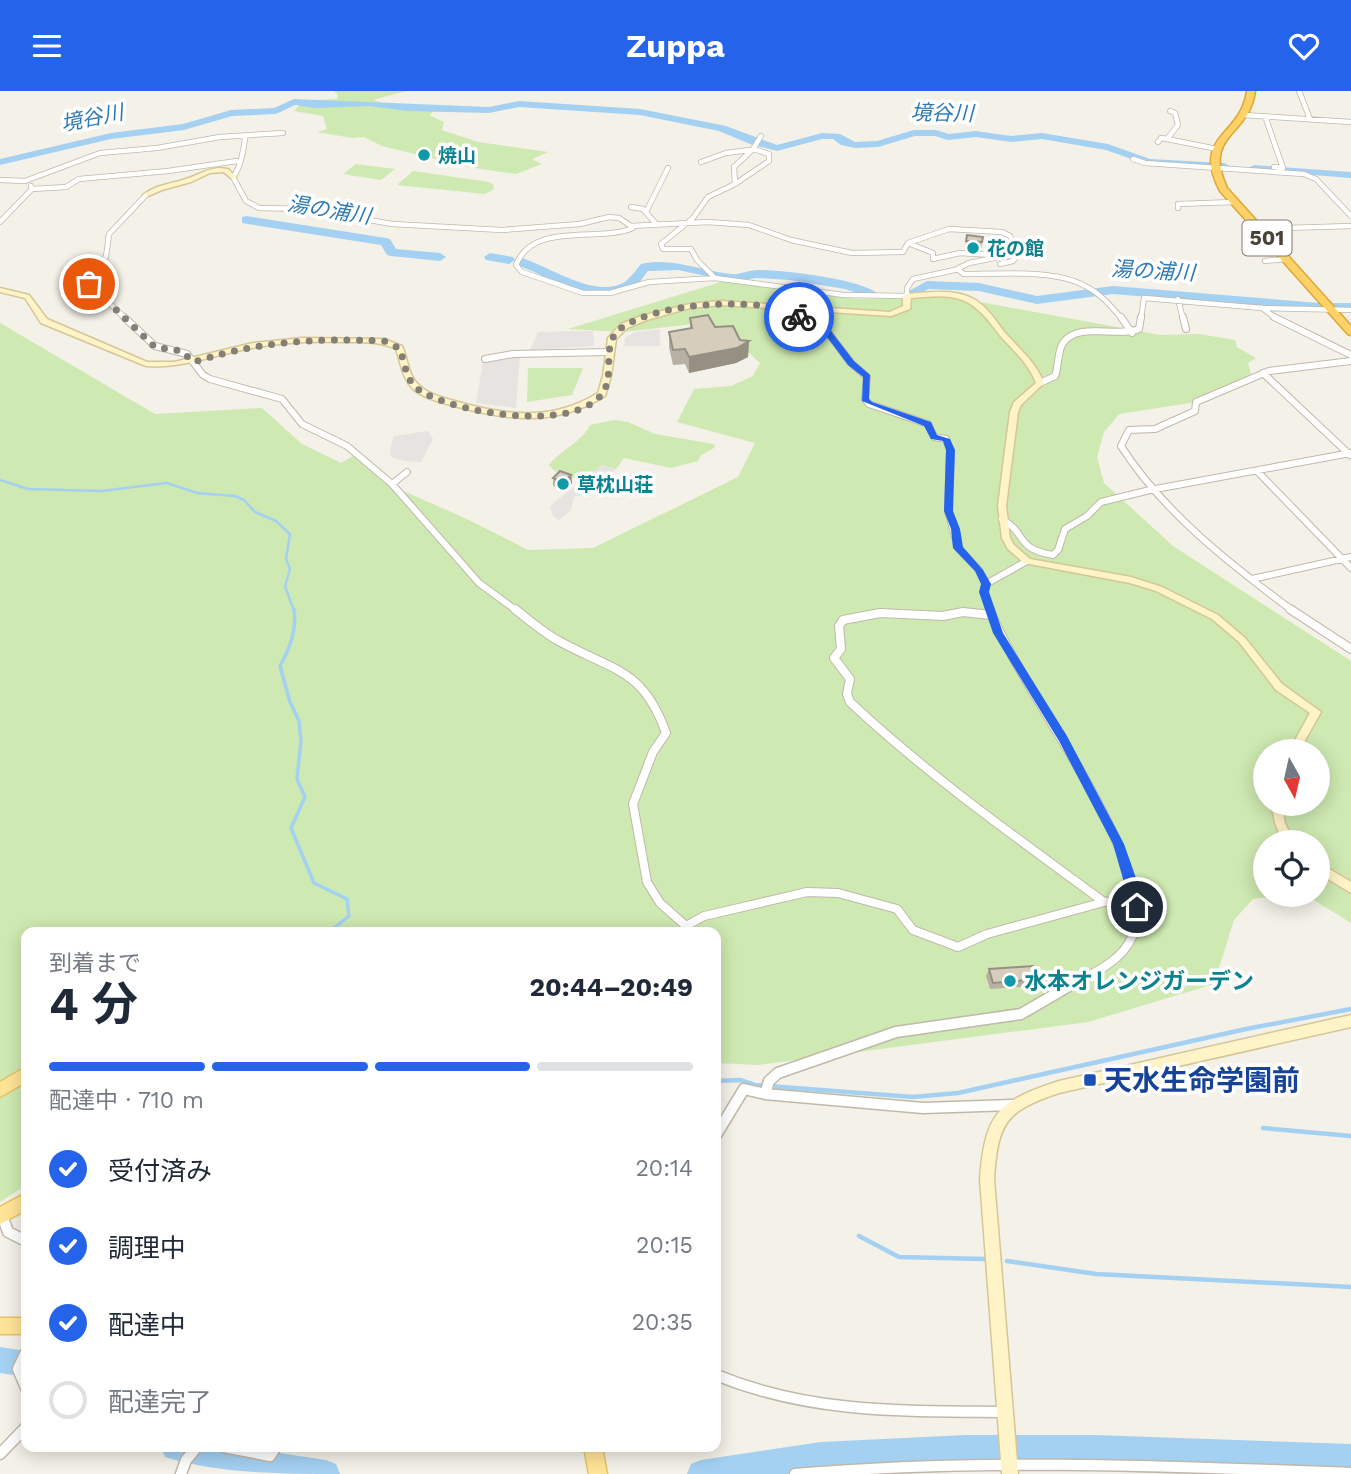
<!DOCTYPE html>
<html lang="ja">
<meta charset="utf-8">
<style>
:root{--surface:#fff;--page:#f6f6f7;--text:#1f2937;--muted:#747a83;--line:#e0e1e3;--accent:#2563eb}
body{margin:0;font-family:"Work Sans","Noto Sans JP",sans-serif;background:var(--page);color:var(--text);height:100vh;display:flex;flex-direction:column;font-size:26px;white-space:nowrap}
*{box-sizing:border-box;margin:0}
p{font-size:23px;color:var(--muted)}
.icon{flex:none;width:38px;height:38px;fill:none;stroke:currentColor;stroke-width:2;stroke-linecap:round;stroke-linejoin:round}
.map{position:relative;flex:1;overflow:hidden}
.side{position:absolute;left:21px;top:836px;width:700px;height:525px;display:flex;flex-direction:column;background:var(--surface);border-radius:14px;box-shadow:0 4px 18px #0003}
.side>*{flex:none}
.needle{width:46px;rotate:172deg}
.controls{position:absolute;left:1253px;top:648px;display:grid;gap:14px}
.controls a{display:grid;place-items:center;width:77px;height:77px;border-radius:50%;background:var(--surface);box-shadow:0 4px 18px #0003;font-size:35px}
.pin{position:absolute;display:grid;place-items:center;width:60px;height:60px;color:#fff;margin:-30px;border:4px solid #fff;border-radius:50%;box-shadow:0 2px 7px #0007}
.courier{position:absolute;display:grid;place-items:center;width:70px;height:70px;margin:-35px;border:5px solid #2563eb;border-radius:50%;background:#fff;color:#222;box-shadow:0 2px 9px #0007}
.headline em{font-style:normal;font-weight:700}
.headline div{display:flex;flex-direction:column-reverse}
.headline{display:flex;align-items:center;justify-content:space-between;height:119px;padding:0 28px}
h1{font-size:46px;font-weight:700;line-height:52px}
.bar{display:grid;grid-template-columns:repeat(4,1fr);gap:10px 7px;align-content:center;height:84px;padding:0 28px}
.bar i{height:9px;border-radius:5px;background:var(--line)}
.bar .on{background:var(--accent)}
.bar p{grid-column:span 4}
ol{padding:0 28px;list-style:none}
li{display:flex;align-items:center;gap:21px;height:77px}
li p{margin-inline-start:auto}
li .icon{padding:7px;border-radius:50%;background:var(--accent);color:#fff;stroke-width:4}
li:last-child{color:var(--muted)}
li i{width:38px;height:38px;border:4px solid var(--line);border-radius:50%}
header{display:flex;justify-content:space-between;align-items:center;height:91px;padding:0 28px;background:var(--accent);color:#fff;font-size:32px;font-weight:700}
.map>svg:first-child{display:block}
</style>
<header><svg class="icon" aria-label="menu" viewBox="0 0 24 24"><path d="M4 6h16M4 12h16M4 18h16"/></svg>Zuppa<svg class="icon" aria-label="heart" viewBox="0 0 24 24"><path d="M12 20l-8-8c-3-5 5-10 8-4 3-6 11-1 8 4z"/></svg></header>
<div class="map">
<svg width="1351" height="1383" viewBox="0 0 1351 1383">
<rect width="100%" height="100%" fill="#f4f1e8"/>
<path fill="#cee9b1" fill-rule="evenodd" d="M 334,0 L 406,0 L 373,9 L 397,17 L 434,20 L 429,24 L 444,31 L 442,39 L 478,51 L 548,61 L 532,68 L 542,73 L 516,83 L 468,76 L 382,55 L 364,46 L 352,47 L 317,41 L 327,38 L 323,25 L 294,20 L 303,10 L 337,8 L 338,4 Z
M 356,73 L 395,78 L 381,89 L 343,83 Z
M 413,80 L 489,91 L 493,93 L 494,98 L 485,103 L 397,94 Z
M 724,190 L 858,208 L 953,206 L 1160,244 L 1199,243 L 1235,249 L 1237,256 L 1256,267 L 1248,272 L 1251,283 L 1190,312 L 1119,323 L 1104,341 L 1097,366 L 1104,392 L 1173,455 L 1351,570 L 1351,832 L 1304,803 L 1318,803 L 1318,751 L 1265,751 L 1265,803 L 1290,803 L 1253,808 L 1234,829 L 1214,893 L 1088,931 L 758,974 L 716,972 L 716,842 L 26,842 L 26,1094 L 0,1111 L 0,232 L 155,323 L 262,317 L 302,353 L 341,372 L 355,364 L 383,391 L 467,428 L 528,459 L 593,457 L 738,386 L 755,352 L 677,331 L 694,298 L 731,295 L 753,285 L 760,272 L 722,237 L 703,232 L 623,241 L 568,238 ZM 1265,660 L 1318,660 L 1318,712 L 1265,712 Z
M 528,277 L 583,277 L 572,304 L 527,311 Z
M 614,329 L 628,331 L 655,343 L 708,352 L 715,354 L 714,357 L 701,364 L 698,370 L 671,377 L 624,367 L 616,378 L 602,374 L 582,389 C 570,387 556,384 549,374 C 561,359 583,350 590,334 Z"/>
<path fill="#e6e3e0" d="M 660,238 L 660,255 L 624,255 L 625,247 L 635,241 Z
M 593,240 L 594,255 L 530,259 L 538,241 Z
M 520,265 L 516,317 L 476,312 L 483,271 Z
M 428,340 L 433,348 L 421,371 L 403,370 L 391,366 L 390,359 L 394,345 Z
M 602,374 L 616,378 L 603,392 L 581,393 L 577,397 L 580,404 L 574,406 L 571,419 L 559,429 L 553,425 L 550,415 Z"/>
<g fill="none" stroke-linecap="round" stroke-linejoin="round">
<path stroke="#a4d0f2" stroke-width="2.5" d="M 0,389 L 28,398 L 101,400 L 167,392 L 197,402 L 235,405 L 244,409 L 255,421 L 276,430 L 290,443 L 286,468 L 290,478 L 285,495 L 294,520"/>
<path stroke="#a4d0f2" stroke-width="3.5" d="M 294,518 C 297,539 290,557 280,575 L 290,611 L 299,630 L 301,650 L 297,688 L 305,706 L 291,737 L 314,792 L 347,808 L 349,825 L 328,842"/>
<path stroke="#a4d0f2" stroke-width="4.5" d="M 716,990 L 740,989 L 755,994 L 913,1006 L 958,1002 L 1246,938 L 1351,918
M 1263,1037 L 1351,1045
M 859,1145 L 899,1166 L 984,1168
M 1007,1170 L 1096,1183 L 1351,1196"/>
<path fill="#a4d0f2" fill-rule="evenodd" d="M 294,8 L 489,16 L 519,10 L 640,18 L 726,35 L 777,54 L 822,42 L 840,43 L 855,51 L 877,50 L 914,39 L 936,39 L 949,43 L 976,40 L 1011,45 L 1042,42 L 1108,53 L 1150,68 L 1224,72 L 1230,75 L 1224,78 L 1148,74 L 1106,59 L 1042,48 L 1011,51 L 976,46 L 948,49 L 935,45 L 915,45 L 878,56 L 855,57 L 841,54 L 833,48 L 822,48 L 777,60 L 750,53 L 719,40 L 640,24 L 519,16 L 489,22 L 408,20 L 369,15 L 316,17 L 295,14 L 276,23 L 232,25 L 184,39 L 111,48 L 0,74 L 0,68 L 111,42 L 183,33 L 231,19 L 274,17 Z
M 1254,74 L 1351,81 L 1351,87 L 1250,79 L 1248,77 Z
M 246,125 L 386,147 L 390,148 L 396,158 L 440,162 L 446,166 L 440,170 L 391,165 L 387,164 L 381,154 L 242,132 L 242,126 Z
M 490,162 L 513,166 L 515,169 L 509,173 L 486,169 L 484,166 Z
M 521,167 C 550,175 597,210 626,190 C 632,185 636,179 641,173 C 673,166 700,180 731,183 C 740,184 749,179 758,179 C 782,179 862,188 878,203 L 872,207 L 845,198 L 790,189 L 756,187 L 733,191 L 678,179 L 648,180 C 644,185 640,192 633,196 C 596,219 551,186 517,174 L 515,171 Z
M 927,190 L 979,192 L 1037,205 L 1113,195 L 1319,212 L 1351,212 L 1351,220 L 1319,220 L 1113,203 L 1037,213 L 979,200 L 929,198 L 913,205 L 907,201 Z
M 0,1256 L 26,1260 L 26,1286 L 0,1282 Z
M 966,1344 L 1094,1344 L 1351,1353 L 1351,1381 L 1030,1371 L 902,1374 L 792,1383 L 687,1383 L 691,1373 L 701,1369 L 821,1351 Z
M 161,1356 L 239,1356 L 326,1369 L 336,1373 L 340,1383 C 281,1383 221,1383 165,1366 Z"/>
<g stroke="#c0b9aa" stroke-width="6">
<path id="street-far3" d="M 1299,0 L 1310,28
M 1170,20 L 1175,22 L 1178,34 L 1167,48 L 1217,58
M 1243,24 L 1351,31
M 1265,25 L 1283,77 L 1274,76
M 242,45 L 245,47 C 244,58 240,78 233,86 L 246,110 L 259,117 L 307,118 L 392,133 L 502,139 L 580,133 L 609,126 L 619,127 L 631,135 L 708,131 L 749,134 L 791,149 L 852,162 L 903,161 L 908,152 L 933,162 L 933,168 L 960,162 L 993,164 L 994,156 L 1006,160 L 1009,164 L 969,172 L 957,178 L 964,183 C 998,183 1055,178 1085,195 C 1100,202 1111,215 1122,228
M 1158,51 L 1161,47 L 1167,48
M 1133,68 L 1145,72 L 1304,83 L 1316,88 L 1351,125
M 701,71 L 726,62 L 750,59
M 0,89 L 25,90 L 100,62 L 157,57 L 220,46 L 283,42
M 735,93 L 769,70 L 769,63 L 753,58
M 32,98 L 66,96 L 79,88 L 168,80 L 237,70
M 631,116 L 643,118 L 657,134
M 1178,117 L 1178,113 L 1235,111
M 646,121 L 668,77
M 0,131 L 32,98 L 31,95
M 631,135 L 633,137 C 597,152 533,130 516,174 L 522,181 L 583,202 L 610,202 L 649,191 L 715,187 L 844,204 L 907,205 L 907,197 L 913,188 L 959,178
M 1258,138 L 1351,135
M 908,152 L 949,138 L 1002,141 L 1010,145 L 1019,162 L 1013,170 L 1000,173
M 1265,170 L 1286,168
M 715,187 L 697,169 L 691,158 L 663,158 L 661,153 L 693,127 L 708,106 L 735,93 L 734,76 L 753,58 L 761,45
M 1178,208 L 1183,228
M 1262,217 L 1277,228
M 784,218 L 806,228
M 126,228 L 89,193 L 85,183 L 106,166 L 109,143 L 146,104
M 1141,228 L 1144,207 L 1262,217 L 1351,219"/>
</g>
<g stroke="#c0b9aa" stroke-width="8">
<path id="street-far2" d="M 124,226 L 155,255 L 187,263 L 203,284 L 210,288 L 282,308 L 302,333 L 347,355 L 392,393 L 407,381
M 800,226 L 821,232 L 851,272 L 867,286 L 865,308 L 869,313 L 928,333 L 934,346 L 946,348 L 950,359 L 948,420 L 958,457 L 979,479 L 986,493
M 1121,226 L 1132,242
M 1183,226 L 1186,238
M 1274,226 L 1351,264
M 485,268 L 513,263 L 608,261
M 1263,282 L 1350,364
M 1040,292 L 1055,285 C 1059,275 1057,261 1063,252 C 1078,230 1117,247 1139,238 L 1141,226
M 1257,380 L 1351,477
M 392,393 L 479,492 L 517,520
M 1002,428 C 1027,442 1015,458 1053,464 L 1058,459 L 1065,438 L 1087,425 L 1101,411 L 1150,399 L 1351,362
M 1252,488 L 1351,466
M 990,520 L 984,501 L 986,493 L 1027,470
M 1293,520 C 1230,473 1163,421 1121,355 L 1129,339 L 1155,338 L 1195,320 L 1196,311 L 1269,280 L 1351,270"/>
</g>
<g stroke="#c0b9aa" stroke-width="10">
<path id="street-far1" d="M 515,518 C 529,529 544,542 559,550 C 613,580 643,577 666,642 L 653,661 L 633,713 L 647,791 L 660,812 L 686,835 L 704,825 L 807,801 L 838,802 L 897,818 L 913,839 L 958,856 L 987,843 L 1104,811 C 1017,747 929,685 850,611 L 847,603 L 850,588 L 834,567 L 841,558 L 839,535 L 843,529 L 880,522 L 943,525 L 963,521 L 991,524
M 990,518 C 1016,595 1161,770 1132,846 C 1121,872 1089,884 1066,897
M 1290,518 L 1351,558
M 1104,811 L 1115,810 L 1136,821"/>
</g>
<g stroke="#c0b9aa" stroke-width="13">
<path id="street" d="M 765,1003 L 769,990 L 778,982 L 896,941 L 1021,923 L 1069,895
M 716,1044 L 744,998 L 765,1003 L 923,1017 L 1012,1014
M 2,1124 L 8,1141 L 26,1150
M 26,1261 L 18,1278 L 26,1297
M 716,1284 C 812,1323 904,1320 1006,1321
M 224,1356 L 270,1365 L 276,1356
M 0,1363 L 26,1336
M 181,1383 L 186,1369 L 197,1356
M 795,1383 C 981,1367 1165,1375 1351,1382"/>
</g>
<g stroke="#d5c698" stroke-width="3">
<path id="secondary" d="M 219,77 L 228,78 L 236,86 L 231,87 L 224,81 L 210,82 L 191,91 L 162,99 L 148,105 L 143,104 C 155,94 171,93 186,88 C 198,84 207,78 219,77 Z
M 0,197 L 29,204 L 47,228 L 147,271 L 174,271 L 253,252 L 302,247 L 384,248 L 402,255 C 408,268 408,285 419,294 C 429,304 445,307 458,311 C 508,325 553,330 598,302 L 603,285 L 608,247 L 621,233 L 641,225 L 690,213 L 721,210 L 890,221 L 903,215 L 903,205 L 907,203 C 932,201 962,196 982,214 C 992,222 998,234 1007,244 C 1021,259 1036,272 1044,292 L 1021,314 L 1018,321 L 1006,415 L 1010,447 L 1014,454 L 1030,468 L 1131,486 L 1162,496 L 1218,524 L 1245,547 L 1282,593 L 1321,621 L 1299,660 L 1289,660 L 1310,622 L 1276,599 L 1239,551 L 1212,528 L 1156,500 L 1130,492 L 1024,472 L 1008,458 L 1002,447 L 998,415 L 1010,321 L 1014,311 L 1036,292 C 1029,274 1016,262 1003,248 C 995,239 988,227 978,219 C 960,201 934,205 911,207 L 910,218 L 891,225 L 721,214 L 690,217 L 647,229 L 627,237 L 616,248 L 611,285 L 605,305 C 557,335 511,330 458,316 C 443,312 425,308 413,298 C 402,287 401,272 396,258 C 379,250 362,251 343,251 C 313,250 282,251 252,257 C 216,263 183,278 146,275 L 41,232 L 25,207 L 0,201 Z
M 1271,712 L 1281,712 L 1285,732 L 1294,751 L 1283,751 L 1275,732 Z
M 1318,771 L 1351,791 L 1351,802 L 1318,782 Z
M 1351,924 L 1351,936 L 1059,1002 C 1005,1020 998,1032 994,1088 L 1018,1383 L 1002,1383 L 980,1088 C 985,1023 997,1010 1059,990 Z"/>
</g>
<g stroke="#e6c365" stroke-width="3">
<path id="primary" d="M 26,976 L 26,991 L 0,1006 L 0,991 Z
M 26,1102 L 26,1119 L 0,1133 L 0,1116 Z
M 0,1227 L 26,1227 L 26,1243 L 0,1243 Z
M 584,1356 L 602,1356 L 607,1383 L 589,1383 Z"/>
</g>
<g stroke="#e0a637" stroke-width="3">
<path id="highway" d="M 1247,0 L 1255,0 C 1249,47 1202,42 1227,97 L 1351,235 L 1351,244 L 1348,243 L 1220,100 C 1191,44 1241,46 1247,0 Z"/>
</g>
<use href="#street-far3" stroke="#fff" stroke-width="4.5"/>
<use href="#street-far2" stroke="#fff" stroke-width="6"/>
<use href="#street-far1" stroke="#fff" stroke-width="8"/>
<use href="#street" stroke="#fff" stroke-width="10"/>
<use href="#secondary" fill="#fff3c8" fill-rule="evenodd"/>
<use href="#primary" fill="#ffe497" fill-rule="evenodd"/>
<use href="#highway" fill="#ffd169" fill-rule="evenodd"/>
</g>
<path fill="#b8b0a3" d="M 967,144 L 983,146 L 981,158 L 965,157 Z
M 690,227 L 715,236 L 740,249 L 749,250 L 748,266 L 736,272 L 689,282 L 685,273 L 673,274 L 669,256 L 669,241 L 690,237 Z
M 571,384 L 572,392 L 564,399 L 553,395 L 553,387 Z
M 989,878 L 1038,888 L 1034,895 L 990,898 L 986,885 Z"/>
<path fill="#969084" d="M 749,250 L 748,266 L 736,272 L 689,282 L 689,266 Z
M 571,384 L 572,392 L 564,399 L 564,391 Z"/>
<path fill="#d6cdbd" stroke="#969084" stroke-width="2" d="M 967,144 L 983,146 L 982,151 L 966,150 Z
M 708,224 L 715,236 L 733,235 L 740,249 L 749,250 L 737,257 L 689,266 L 685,258 L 673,259 L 669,241 L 692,237 L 690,227 Z
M 560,380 L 571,384 L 564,391 L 553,387 Z
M 1033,875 L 1038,888 L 993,892 L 989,878 Z"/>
<path fill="#2563eb" d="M 799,224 L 824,231 L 854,270 L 870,284 L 869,308 L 872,311 L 931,331 L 937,344 L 950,348 L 955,359 L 953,420 L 960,438 L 963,456 L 983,479 L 991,493 L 989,501 L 1003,542 L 1067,645 L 1124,753 L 1143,807 L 1141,819 L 1132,819 L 1113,753 L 1059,650 L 993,542 L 979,501 L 981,493 L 975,480 L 953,457 L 951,438 L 944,420 L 946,359 L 943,350 L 931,348 L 924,335 L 862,310 L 863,286 L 848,274 L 818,234 L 797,228 Z"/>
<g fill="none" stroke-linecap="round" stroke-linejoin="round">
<path stroke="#847f75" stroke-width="7" stroke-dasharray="0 12.6" d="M 89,193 L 155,256 L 181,260 L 194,271 C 259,250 316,247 384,250 L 399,257 C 406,272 404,288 419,299 C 454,322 573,342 602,303 C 617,282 598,251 624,235 C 662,212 737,209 780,217 C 787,219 792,224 799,226"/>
</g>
<g fill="#0f9aa8" stroke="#fff" stroke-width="2.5">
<circle cx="424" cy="64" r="7"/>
<circle cx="973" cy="157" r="7"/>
<circle cx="563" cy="393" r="7"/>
<circle cx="1010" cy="890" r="7"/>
</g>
<rect fill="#1a4fb4" stroke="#fff" stroke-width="2.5" x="1083" y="982" width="14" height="14" rx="3.5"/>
<g text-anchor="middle" stroke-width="7" stroke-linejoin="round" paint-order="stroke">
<g font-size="19" font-weight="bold" fill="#0d838f" stroke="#fff" text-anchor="start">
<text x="438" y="71">焼山</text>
<text x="987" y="164">花の館</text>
<text x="577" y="400">草枕山荘</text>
</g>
<g font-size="21" font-style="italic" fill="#2d79b6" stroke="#fff">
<text transform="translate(942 22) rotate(1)" y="7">境谷川</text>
<text transform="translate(92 27) rotate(-11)" y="7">境谷川</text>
<text transform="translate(329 119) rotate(9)" y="7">湯の浦川</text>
<text transform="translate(1153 180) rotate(3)" y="7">湯の浦川</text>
</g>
<rect fill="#fff" stroke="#7f7b73" stroke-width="2" x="1242.5" y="129.5" width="49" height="35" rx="5"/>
<g font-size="21" font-weight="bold" fill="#484237">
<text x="1267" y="154">501</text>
</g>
<g font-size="23" font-weight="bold" fill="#0d838f" stroke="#fff" text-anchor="start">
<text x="1024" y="898">水本オレンジガーデン</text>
</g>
<g font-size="28" font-weight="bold" fill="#164399" stroke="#fff" text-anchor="start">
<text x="1104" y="999">天水生命学園前</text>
</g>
</g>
</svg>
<div class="controls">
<a><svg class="needle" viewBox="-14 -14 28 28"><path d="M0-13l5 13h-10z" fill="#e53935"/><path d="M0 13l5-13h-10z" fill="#747a83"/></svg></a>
<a><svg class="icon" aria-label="locate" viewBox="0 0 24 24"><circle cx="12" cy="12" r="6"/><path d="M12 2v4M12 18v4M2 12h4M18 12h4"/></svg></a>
</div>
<div class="pin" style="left:89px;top:193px;background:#ea580c"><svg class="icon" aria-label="bag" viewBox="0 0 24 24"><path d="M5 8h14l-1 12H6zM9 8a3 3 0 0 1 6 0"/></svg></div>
<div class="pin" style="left:1137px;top:816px;background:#1f2937"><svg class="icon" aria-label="home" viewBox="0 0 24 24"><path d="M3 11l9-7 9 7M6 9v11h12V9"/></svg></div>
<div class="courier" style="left:799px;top:226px"><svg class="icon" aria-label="bike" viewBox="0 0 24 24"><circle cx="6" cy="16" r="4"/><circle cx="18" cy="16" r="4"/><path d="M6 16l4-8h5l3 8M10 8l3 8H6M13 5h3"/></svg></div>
<section class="side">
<div class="headline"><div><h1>4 分</h1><p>到着まで</p></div><em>20:44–20:49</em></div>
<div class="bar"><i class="on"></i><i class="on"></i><i class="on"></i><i></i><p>配達中 · 710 m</p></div>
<ol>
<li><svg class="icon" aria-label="check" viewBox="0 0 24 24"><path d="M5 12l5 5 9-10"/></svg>受付済み<p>20:14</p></li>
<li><svg class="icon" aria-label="check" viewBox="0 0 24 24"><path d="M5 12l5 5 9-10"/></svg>調理中<p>20:15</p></li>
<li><svg class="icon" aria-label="check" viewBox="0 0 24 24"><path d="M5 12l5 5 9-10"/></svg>配達中<p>20:35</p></li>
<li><i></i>配達完了</li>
</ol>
</section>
</div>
